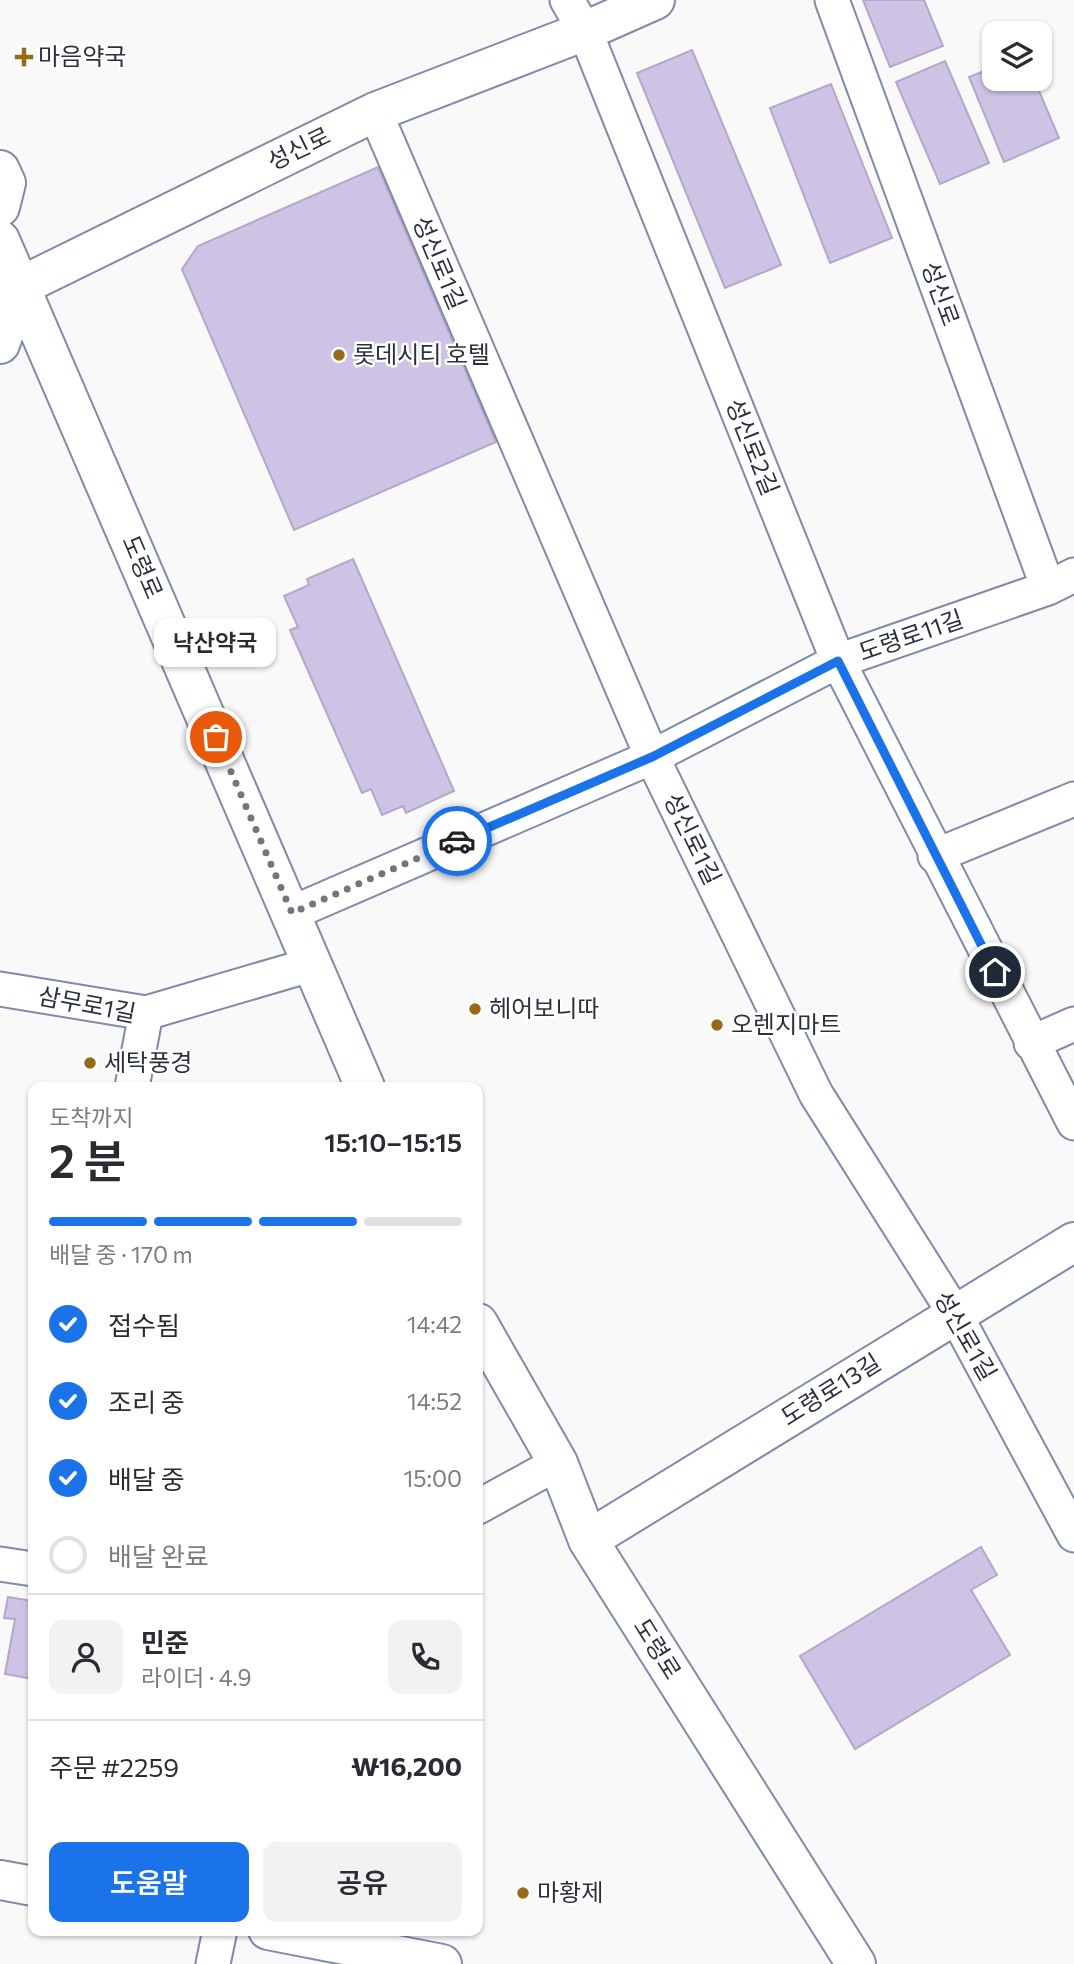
<!DOCTYPE html>
<html lang="ko">
<meta charset="utf-8">
<style>
:root{--surface:#fff;--page:#f2f2f3;--text:#2b2b33;--muted:#7c7c81;--line:#e1e1e2;--accent:#1a73e8}
body{margin:0;font-family:Commissioner,"Noto Sans KR",sans-serif;background:var(--page);color:var(--text);height:100vh;display:flex;flex-direction:column;font-size:26px;white-space:nowrap}
*{box-sizing:border-box;margin:0}
p{font-size:23px;color:var(--muted)}
.icon{flex:none;width:38px;height:38px;fill:none;stroke:currentColor;stroke-width:2;stroke-linecap:round;stroke-linejoin:round}
.map{position:relative;flex:1;overflow:hidden}
.details{position:absolute;left:28px;top:1082px;width:455px;height:854px;display:flex;flex-direction:column;background:var(--surface);border-radius:14px;box-shadow:0 2px 5px #0004}
.details>*{flex:none}
.fabs{position:absolute;left:982px;top:21px;display:grid;gap:14px}
.fabs a{display:grid;place-items:center;width:70px;height:70px;border-radius:14px;background:var(--surface);box-shadow:0 2px 5px #0004;font-size:35px}
.pin{position:absolute;display:grid;place-items:center;width:60px;height:60px;color:#fff;margin:-30px;border:4px solid #fff;border-radius:50%;box-shadow:0 2px 7px #0007}
.courier{position:absolute;display:grid;place-items:center;width:70px;height:70px;margin:-35px;border:5px solid #1a73e8;border-radius:50%;background:#fff;color:#222;box-shadow:0 2px 9px #0007}
.bubble{position:absolute;height:49px;border-radius:14px;background:var(--surface);box-shadow:0 2px 5px #0004;font-size:23px;font-weight:600;line-height:49px;text-align:center}
.head em{font-style:normal;font-weight:600}
.head div{display:flex;flex-direction:column-reverse}
.head{display:flex;align-items:center;justify-content:space-between;height:119px;padding:0 21px}
h1{font-size:46px;font-weight:600;line-height:52px}
.bar{display:grid;grid-template-columns:repeat(4,1fr);gap:10px 7px;align-content:center;height:84px;padding:0 21px}
.bar i{height:9px;border-radius:5px;background:var(--line)}
.bar .current{background:var(--accent)}
.bar p{grid-column:span 4}
.line{display:flex;align-items:center;gap:18px;padding:0 21px;border-top:2px solid var(--line)}
.line div{flex:1}
.round{display:grid;place-items:center;flex:none;width:74px;height:74px;border-radius:14px;background:var(--page)}
ol{padding:0 21px;list-style:none}
li{display:flex;align-items:center;gap:21px;height:77px}
li p{margin-inline-start:auto}
li .icon{padding:7px;border-radius:50%;background:var(--accent);color:#fff;stroke-width:4}
li:last-child{color:var(--muted)}
li i{width:38px;height:38px;border:4px solid var(--line);border-radius:50%}
.cta{display:flex;gap:14px;margin-top:auto;padding:14px 21px}
.cta a{flex:1;height:80px;border-radius:14px;background:var(--accent);color:#fff;font-size:28px;font-weight:600;line-height:80px;text-align:center}
.cta a+a{background:var(--page);color:var(--text)}
.map>svg:first-child{display:block}
</style>
<div class="map">
<svg width="1074" height="1964" viewBox="0 0 1074 1964">
<rect width="100%" height="100%" fill="#f9f9f9"/>
<path fill="#cec3e5" stroke="#b3a8c9" stroke-width="2" d="M 863,0 L 924,0 L 943,46 L 890,67 Z
M 692,50 L 781,265 L 725,288 L 637,73 Z
M 945,61 L 989,163 L 940,184 L 896,82 Z
M 994,67 L 994,79 L 1034,79 L 1059,138 L 1004,162 L 969,77 Z
M 831,84 L 892,238 L 830,263 L 770,108 Z
M 378,167 L 496,442 L 294,530 L 182,269 L 198,246 Z
M 353,559 L 454,791 L 406,813 L 403,806 L 382,815 L 371,789 L 362,793 L 290,630 L 298,627 L 284,596 L 309,585 L 307,579 Z
M 981,1547 L 997,1575 L 971,1590 L 1010,1655 L 855,1749 L 800,1656 Z
M 8,1597 L 33,1601 L 33,1679 L 5,1674 L 15,1619 L 4,1618 Z"/>
<g fill="none" stroke-linecap="round" stroke-linejoin="round">
<g stroke="#7e8ba9" stroke-width="37">
<path id="street" d="M 567,0 L 585,31 L 838,661 L 1074,1123
M 832,0 L 1048,588
M 375,112 L 652,757 L 816,1094 L 955,1314 L 1074,1535
M 935,856 L 1074,799
M 292,913 L 652,757 L 838,661 L 1048,588 L 1074,575
M 0,989 L 146,1013 L 132,1087
M 146,1013 L 310,965
M 1031,1043 L 1074,1024
M 478,1507 L 558,1463
M 0,1564 L 33,1569
M 213,1964 L 220,1930"/>
</g>
<g stroke="#7e8ba9" stroke-width="42">
<path id="secondary" d="M 0,170 L 6,183 L 0,207
M 0,240 L 365,1087
M 0,344 L 21,286 L 375,112 L 585,31 L 655,0
M 478,1323 L 558,1463 L 588,1540 L 856,1964
M 588,1540 L 1074,1242
M 0,1880 L 33,1886
M 268,1930 L 442,1964"/>
</g>
<use href="#street" stroke="#fff" stroke-width="33"/>
<use href="#secondary" stroke="#fff" stroke-width="38"/>
</g>
<g fill="none" stroke-linecap="round" stroke-linejoin="round">
<path stroke="#73767f" stroke-width="7" stroke-dasharray="0 12.6" d="M 216,737 L 292,913 L 457,841"/>
<path stroke="#1a73e8" stroke-width="9" d="M 457,841 L 652,757 L 838,661 L 995,972"/>
</g>
<g fill="#956b17" stroke="#fff" stroke-width="2.5">
<path d="M20.5 46.5h7v7h7v7h-7v7h-7v-7h-7v-7h7z"/>
<circle cx="339" cy="355" r="7"/>
<circle cx="475" cy="1009" r="7"/>
<circle cx="717" cy="1025" r="7"/>
<circle cx="90" cy="1063" r="7"/>
<circle cx="523" cy="1893" r="7"/>
</g>
<g text-anchor="middle" stroke-width="5" stroke-linejoin="round" paint-order="stroke">
<g font-size="24" fill="#2b303d" stroke="#fff" text-anchor="start">
<text x="38" y="65">마음약국</text>
<text x="353" y="363">롯데시티 호텔</text>
<text x="489" y="1017">헤어보니따</text>
<text x="731" y="1033">오렌지마트</text>
<text x="104" y="1071">세탁풍경</text>
<text x="537" y="1901">마황제</text>
</g>
<g font-size="24" fill="#2b303d" stroke="#fff">
<text transform="translate(299 149) rotate(-26)" y="8">성신로</text>
<text transform="translate(439 263) rotate(67)" y="8">성신로1길</text>
<text transform="translate(940 294) rotate(70)" y="8">성신로</text>
<text transform="translate(752 447) rotate(68)" y="8">성신로2길</text>
<text transform="translate(142 567) rotate(67)" y="8">도령로</text>
<text transform="translate(911 636) rotate(-19)" y="8">도령로11길</text>
<text transform="translate(692 839) rotate(64)" y="8">성신로1길</text>
<text transform="translate(87 1005) rotate(11)" y="8">삼무로1길</text>
<text transform="translate(965 1336) rotate(60)" y="8">성신로1길</text>
<text transform="translate(831 1390) rotate(-32)" y="8">도령로13길</text>
<text transform="translate(657 1649) rotate(58)" y="8">도령로</text>
</g>
</g>
</svg>
<div class="fabs">
<a><svg class="icon" aria-label="layers" viewBox="0 0 24 24"><path d="M12 4l9 5-9 5-9-5zM3 14l9 5 9-5"/></svg></a>
</div>
<div class="pin" style="left:216px;top:737px;background:#ea580c"><svg class="icon" aria-label="bag" viewBox="0 0 24 24"><path d="M5 8h14l-1 12H6zM9 8a3 3 0 0 1 6 0"/></svg></div>
<div class="pin" style="left:995px;top:972px;background:#1f2937"><svg class="icon" aria-label="home" viewBox="0 0 24 24"><path d="M3 11l9-7 9 7M6 9v11h12V9"/></svg></div>
<div class="courier" style="left:457px;top:841px"><svg class="icon" aria-label="car" viewBox="0 0 24 24"><path d="M5 17H2v-5l4-1 3-4h7l3 4 3 1v5h-3M9 17h6M6 11h13"/><circle cx="7" cy="17" r="2"/><circle cx="17" cy="17" r="2"/></svg></div>
<div class="bubble" style="left:154px;top:618px;width:122px">낙산약국</div>
<section class="details">
<div class="head"><div><h1>2 분</h1><p>도착까지</p></div><em>15:10–15:15</em></div>
<div class="bar"><i class="current"></i><i class="current"></i><i class="current"></i><i></i><p>배달 중 · 170 m</p></div>
<ol>
<li><svg class="icon" aria-label="check" viewBox="0 0 24 24"><path d="M5 12l5 5 9-10"/></svg>접수됨<p>14:42</p></li>
<li><svg class="icon" aria-label="check" viewBox="0 0 24 24"><path d="M5 12l5 5 9-10"/></svg>조리 중<p>14:52</p></li>
<li><svg class="icon" aria-label="check" viewBox="0 0 24 24"><path d="M5 12l5 5 9-10"/></svg>배달 중<p>15:00</p></li>
<li><i></i>배달 완료</li>
</ol>
<div class="line" style="height:126px"><a class="round"><svg class="icon" aria-label="person" viewBox="0 0 24 24"><circle cx="12" cy="8" r="4"/><path d="M4 21q1-7 8-7t8 7"/></svg></a><div><b>민준</b><p>라이더 · 4.9</p></div><a class="round"><svg class="icon" aria-label="phone" viewBox="0 0 24 24"><path d="M5 4h4l2 5-3 2q2 4 5 5l2-3 5 2v4C11 20 4 13 5 4z"/></svg></a></div>
<div class="line" style="height:91px"><div>주문 #2259</div><b>₩16,200</b></div>
<div class="cta"><a>도움말</a><a>공유</a></div>
</section>
</div>
